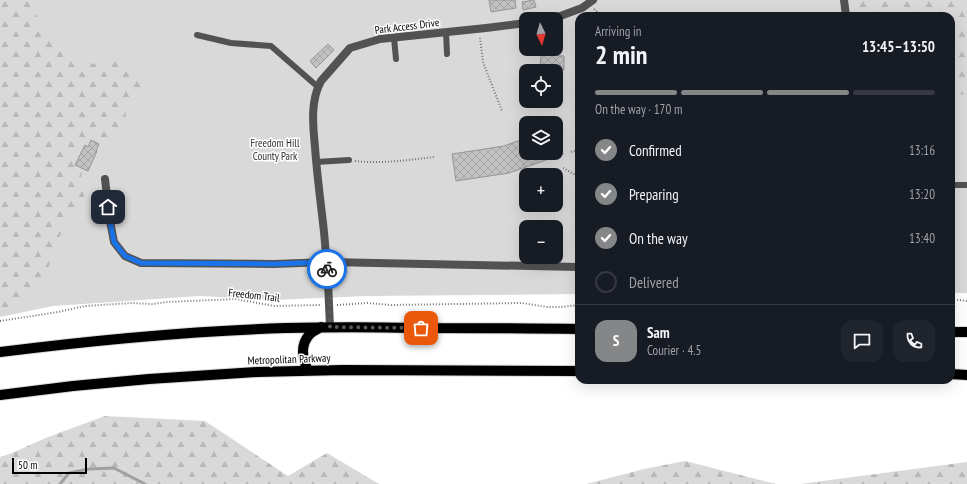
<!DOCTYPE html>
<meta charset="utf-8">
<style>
:root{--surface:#171b24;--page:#20242c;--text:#f1f3f6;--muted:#9ea1a6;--line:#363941;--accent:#858687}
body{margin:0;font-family:"PT Sans Narrow",sans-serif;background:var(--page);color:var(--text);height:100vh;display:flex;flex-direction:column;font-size:15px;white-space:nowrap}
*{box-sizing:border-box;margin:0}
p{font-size:13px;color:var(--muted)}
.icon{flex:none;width:22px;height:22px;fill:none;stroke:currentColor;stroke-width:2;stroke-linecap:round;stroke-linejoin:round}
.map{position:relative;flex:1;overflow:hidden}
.details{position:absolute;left:575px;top:12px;width:380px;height:372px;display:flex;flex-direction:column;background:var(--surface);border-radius:12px;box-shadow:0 4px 16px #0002}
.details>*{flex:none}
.needle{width:26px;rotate:175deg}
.tools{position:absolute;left:519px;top:12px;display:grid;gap:8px}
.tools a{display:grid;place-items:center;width:44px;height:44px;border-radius:8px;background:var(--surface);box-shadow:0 4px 16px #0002;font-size:20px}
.scale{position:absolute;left:12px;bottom:10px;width:75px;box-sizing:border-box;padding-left:4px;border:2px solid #000;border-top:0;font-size:11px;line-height:14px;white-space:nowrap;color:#000;-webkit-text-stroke:3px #fff;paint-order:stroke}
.pin{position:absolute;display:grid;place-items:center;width:34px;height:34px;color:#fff;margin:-17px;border-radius:8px;box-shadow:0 2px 6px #0006}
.courier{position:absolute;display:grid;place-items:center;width:40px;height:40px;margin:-20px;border:3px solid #1a73e8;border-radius:50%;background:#fff;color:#222;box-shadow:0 1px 5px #0007}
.summary em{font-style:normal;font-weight:700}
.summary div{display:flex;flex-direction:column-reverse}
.summary{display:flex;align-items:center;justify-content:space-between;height:68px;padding:0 20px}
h1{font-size:26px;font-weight:700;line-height:30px}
.bar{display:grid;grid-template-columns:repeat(4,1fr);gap:6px 4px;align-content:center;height:48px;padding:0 20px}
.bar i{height:5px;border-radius:3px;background:var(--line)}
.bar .active{background:var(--accent)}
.bar p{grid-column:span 4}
.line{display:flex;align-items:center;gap:10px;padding:0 20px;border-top:1px solid var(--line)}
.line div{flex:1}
.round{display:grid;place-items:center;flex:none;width:42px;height:42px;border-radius:12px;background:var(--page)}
ol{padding:0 20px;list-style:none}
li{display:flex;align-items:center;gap:12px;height:44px}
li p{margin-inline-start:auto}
li .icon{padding:4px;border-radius:50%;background:var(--accent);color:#fff;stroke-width:4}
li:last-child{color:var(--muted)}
li i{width:22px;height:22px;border:2px solid var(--line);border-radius:50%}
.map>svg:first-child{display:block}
</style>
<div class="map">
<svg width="967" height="484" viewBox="0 0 967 484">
<defs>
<pattern id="forest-firs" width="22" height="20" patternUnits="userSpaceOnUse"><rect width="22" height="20" fill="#d9d9d9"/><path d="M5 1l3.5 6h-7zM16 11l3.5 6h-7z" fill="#b8b8b8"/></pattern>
<pattern id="building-cross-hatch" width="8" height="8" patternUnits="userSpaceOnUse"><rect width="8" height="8" fill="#c2c2c2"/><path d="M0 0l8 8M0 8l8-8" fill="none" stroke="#a5a5a5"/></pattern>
</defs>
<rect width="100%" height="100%" fill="#fff"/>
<path fill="#d9d9d9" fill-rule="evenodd" d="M 0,0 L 967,0 L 967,293 L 951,293 L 951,16 L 579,16 L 579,294 L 367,296 L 273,300 L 200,296 L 53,306 L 0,317 ZM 526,19 L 556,19 L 556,49 L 526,49 ZM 526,71 L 556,71 L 556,101 L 526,101 ZM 526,123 L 556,123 L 556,153 L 526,153 ZM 526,175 L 556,175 L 556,205 L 526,205 ZM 526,227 L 556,227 L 556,257 L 526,257 Z"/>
<path fill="url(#forest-firs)" d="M 0,0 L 28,0 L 49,36 L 69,57 L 90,64 L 121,59 L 138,75 L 143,88 L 139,100 L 125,105 L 126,121 L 122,136 L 103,144 L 93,147 L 84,161 L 81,178 L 85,202 L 61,233 L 41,287 L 5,311 L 0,312 Z
M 856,0 L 967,0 L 967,95 L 951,93 L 951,16 L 857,16 Z
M 105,416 L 205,421 L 288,476 L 327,453 L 379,484 L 0,484 L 0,457 L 12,453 L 48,437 Z
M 685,461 L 776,484 L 586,484 L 644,469 Z
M 967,462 L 967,484 L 800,484 Z"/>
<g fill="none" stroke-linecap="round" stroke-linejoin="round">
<path stroke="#a0a0a0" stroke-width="3" d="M 60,484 L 69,473 L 89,469 L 114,468 L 145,484"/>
</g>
<path fill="url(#building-cross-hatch)" stroke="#969696" d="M 489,0 L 515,0 L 516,8 L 491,12 Z
M 534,0 L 536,7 L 523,10 L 522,2 Z
M 328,44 L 334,50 L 316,68 L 310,61 Z
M 541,55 L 564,56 L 564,70 L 540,69 Z
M 526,138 L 526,153 L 563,153 L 563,154 L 509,173 L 456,181 L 452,154 L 504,146 Z
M 91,140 L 99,144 L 96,151 L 97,151 L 88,171 L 75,165 L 85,145 L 88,147 Z"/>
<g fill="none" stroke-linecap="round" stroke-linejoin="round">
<g stroke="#dbdbdb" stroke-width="12">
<path id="primary" d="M 951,332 L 967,332
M 0,352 C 95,340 190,331 286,328 C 329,327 373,327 416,328 C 470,328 525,328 579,329
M 308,370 C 302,359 300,344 310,334 C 313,331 318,329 321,327
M 951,374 L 967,375
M 0,395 L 73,386 L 149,379 L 257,372 L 343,370 L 579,371"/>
</g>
<path stroke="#747474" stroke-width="2" stroke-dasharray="1 2" stroke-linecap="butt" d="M 594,9 L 602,16
M 480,38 L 483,62 L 502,111
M 571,152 L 579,149
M 355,161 C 382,164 408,160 434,157
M 563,168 L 579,177
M 951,299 L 967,301
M 337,305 L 367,303 L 391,305 L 522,303 L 547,307 L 561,307 L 579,305
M 0,321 L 58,312 L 85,306 L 132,303 L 152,304 L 167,302 L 236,299 L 274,306 L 321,305"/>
<path stroke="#525252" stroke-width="6" d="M 446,32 L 447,54
M 197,35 L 231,43 L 271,46 L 318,87
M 394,38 L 396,59
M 316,162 L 349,160
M 951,185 L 967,185"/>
<path stroke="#525252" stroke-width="8" d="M 844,0 L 846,16
M 552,19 L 582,8 L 593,0
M 105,179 L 110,221 L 114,242 L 125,256 L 141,263 L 274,264 L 327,262 L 579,267
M 330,327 C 329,295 327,264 324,232 C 321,204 317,176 315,147 C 313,126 310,101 321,81 L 350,48 L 380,39 L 486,28 L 526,23"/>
<use href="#primary" stroke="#000" stroke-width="10"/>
</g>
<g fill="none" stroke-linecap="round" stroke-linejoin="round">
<path stroke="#595959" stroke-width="4" stroke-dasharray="0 7.2" d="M 327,269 L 330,305 L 330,327 L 421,328"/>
<path stroke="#1a73e8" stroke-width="5" d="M 108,207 L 110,221 L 114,242 L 125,256 L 141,263 L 274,264 L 327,262 L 327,269"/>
</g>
<g text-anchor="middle" stroke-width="3" stroke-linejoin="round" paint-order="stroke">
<g font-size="11" fill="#000" stroke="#fff">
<text transform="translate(407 26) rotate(-7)" y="4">Park Access Drive</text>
<text transform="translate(254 295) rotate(6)" y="4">Freedom Trail</text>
<text transform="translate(289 359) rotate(-2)" y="4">Metropolitan Parkway</text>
</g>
<g font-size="11" fill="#303030" stroke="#fff">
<text x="275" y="147">Freedom Hill<tspan x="275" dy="13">County Park</tspan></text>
</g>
</g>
</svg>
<div class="tools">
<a><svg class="needle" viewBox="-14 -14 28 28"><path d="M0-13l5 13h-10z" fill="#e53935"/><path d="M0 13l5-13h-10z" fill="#9ea1a6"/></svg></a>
<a><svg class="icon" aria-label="locate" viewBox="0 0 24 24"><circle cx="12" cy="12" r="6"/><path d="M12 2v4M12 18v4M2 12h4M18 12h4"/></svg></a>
<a><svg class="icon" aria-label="layers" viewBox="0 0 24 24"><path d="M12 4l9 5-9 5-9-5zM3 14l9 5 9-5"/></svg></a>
<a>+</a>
<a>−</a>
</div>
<div class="scale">50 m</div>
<div class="pin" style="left:421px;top:328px;background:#ea580c"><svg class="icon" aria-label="bag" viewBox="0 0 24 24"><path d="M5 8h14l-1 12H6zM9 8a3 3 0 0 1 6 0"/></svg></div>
<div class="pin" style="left:108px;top:207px;background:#1f2937"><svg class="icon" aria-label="home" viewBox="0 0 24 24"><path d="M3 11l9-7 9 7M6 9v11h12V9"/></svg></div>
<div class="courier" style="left:327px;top:269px"><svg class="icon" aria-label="bike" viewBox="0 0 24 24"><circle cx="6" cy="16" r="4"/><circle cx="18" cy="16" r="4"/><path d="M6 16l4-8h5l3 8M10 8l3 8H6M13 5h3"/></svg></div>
<section class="details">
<div class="summary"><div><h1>2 min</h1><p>Arriving in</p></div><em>13:45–13:50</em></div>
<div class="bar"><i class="active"></i><i class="active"></i><i class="active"></i><i></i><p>On the way · 170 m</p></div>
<ol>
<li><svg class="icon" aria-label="check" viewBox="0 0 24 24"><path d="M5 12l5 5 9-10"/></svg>Confirmed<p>13:16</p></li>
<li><svg class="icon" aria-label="check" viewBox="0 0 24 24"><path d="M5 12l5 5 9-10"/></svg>Preparing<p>13:20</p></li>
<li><svg class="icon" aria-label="check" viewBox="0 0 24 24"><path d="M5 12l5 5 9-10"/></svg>On the way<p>13:40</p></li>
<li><i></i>Delivered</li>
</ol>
<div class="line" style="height:72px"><b class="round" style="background:var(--accent);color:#fff">S</b><div><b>Sam</b><p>Courier · 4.5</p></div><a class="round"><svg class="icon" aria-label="chat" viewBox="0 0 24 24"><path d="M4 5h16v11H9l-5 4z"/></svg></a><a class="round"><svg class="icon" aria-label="phone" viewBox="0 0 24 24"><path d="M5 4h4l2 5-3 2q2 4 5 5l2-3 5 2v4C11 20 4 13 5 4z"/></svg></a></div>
</section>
</div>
